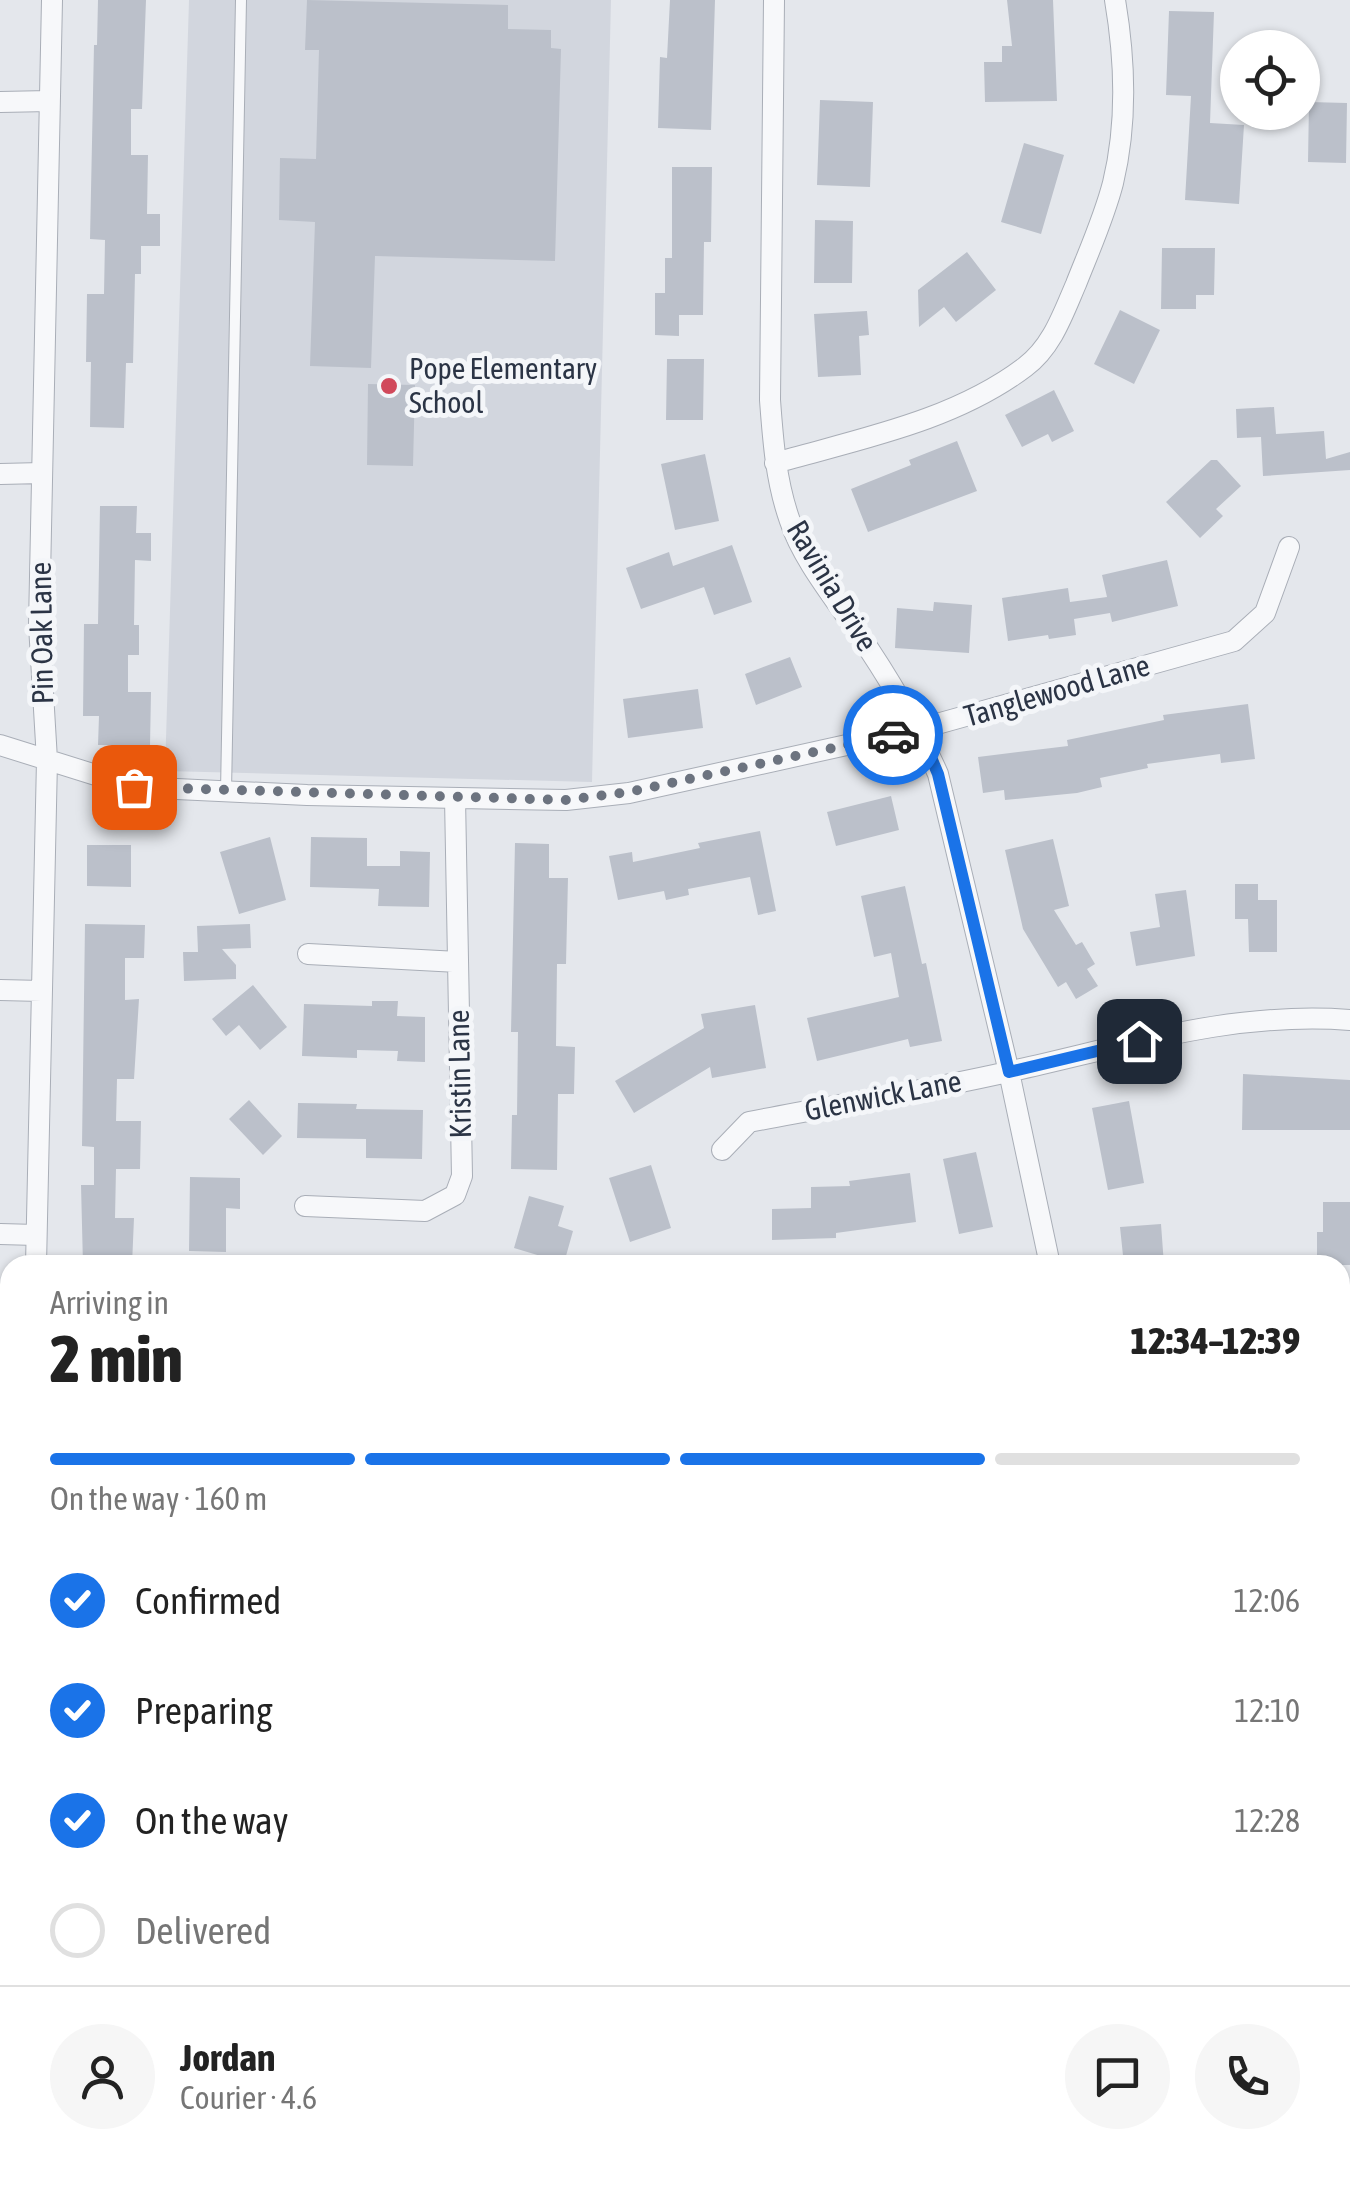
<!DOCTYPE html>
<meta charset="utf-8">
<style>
:root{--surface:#fff;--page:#f6f6f6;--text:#222;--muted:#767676;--line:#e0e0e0;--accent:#1a73e8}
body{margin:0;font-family:"Asap Condensed",sans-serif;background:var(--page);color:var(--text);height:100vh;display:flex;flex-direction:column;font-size:38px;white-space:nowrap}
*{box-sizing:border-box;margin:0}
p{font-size:32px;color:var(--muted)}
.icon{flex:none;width:55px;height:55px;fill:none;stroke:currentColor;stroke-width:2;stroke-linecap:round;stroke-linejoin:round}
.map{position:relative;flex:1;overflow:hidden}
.drawer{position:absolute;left:0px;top:1255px;width:1350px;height:932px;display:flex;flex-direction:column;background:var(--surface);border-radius:30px 30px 0 0;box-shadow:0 2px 8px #0004}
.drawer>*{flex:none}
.buttons{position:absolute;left:1220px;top:30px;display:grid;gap:20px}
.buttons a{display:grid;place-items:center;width:100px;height:100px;border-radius:50%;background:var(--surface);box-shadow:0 2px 8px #0004;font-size:50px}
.pin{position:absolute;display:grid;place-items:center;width:85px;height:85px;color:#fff;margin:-42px;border-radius:20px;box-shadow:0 5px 15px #0006}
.courier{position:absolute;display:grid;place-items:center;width:100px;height:100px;margin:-50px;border:8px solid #1a73e8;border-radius:50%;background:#fff;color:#222;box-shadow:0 2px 12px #0007}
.summary em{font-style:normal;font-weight:800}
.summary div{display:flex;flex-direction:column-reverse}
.summary{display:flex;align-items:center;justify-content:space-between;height:170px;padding:0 50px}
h1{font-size:65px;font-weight:800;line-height:75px}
.bar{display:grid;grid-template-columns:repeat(4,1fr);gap:15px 10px;align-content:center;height:120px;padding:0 50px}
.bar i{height:12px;border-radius:8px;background:var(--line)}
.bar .selected{background:var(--accent)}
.bar p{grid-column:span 4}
.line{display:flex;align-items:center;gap:25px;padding:0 50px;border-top:2px solid var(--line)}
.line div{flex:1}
.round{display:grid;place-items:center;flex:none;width:105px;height:105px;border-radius:52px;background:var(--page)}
ol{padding:0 50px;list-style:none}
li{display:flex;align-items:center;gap:30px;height:110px}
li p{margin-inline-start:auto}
li .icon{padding:10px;border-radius:50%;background:var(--accent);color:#fff;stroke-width:4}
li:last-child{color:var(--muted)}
li i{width:55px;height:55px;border:5px solid var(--line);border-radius:50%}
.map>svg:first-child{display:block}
</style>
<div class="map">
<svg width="1350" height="2186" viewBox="0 0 1350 2186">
<rect width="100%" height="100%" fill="#e4e7ec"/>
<path fill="#d2d6de" d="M 189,0 L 611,0 L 592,782 L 165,771 Z"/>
<path fill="#bbc0ca" d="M 98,0 L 146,0 L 142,109 L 131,109 L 131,155 L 148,155 L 147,214 L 160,214 L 160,246 L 141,246 L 141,274 L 135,274 L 133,363 L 126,363 L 124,428 L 90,427 L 91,362 L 86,362 L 87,294 L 104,294 L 105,240 L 90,239 L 94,45 L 97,45 Z
M 307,0 L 508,5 L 508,29 L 551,30 L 551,48 L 561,49 L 555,261 L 375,256 L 371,368 L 310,366 L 315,222 L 279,220 L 280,158 L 316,159 L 319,50 L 305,50 Z
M 670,0 L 715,0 L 711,130 L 658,128 L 660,57 L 667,58 Z
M 1007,0 L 1053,0 L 1057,101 L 985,102 L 984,62 L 1002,62 L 1002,46 L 1012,46 Z
M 1169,11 L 1214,12 L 1210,123 L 1244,125 L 1239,204 L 1185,200 L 1191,96 L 1166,95 Z
M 820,100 L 873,102 L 870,187 L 817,185 Z
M 1309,102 L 1347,103 L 1346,163 L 1308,162 Z
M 1024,143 L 1064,155 L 1041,234 L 1001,222 Z
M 672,167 L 712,167 L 711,242 L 704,242 L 703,315 L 679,315 L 679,336 L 655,335 L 655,293 L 665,293 L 665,258 L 672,258 Z
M 815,220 L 853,221 L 852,283 L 814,283 Z
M 1162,248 L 1215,248 L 1214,295 L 1196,295 L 1196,309 L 1161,309 Z
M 967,252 L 996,290 L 956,322 L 944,307 L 919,327 L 918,290 Z
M 1120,310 L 1160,330 L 1134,384 L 1094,364 Z
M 867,311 L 869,335 L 859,336 L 861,375 L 818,377 L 814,314 Z
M 667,359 L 704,359 L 703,420 L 666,420 Z
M 368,384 L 415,385 L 413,466 L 367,465 Z
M 1054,390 L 1074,431 L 1052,442 L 1048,434 L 1022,447 L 1005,415 Z
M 1274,407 L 1276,434 L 1324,431 L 1326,459 L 1350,452 L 1350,470 L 1263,476 L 1261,437 L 1237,438 L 1236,409 Z
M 957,441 L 977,491 L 868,532 L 851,489 L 911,465 L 909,460 Z
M 705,454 L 719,521 L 675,530 L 661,464 Z
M 1211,460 L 1217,460 L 1241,486 L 1216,509 L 1223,516 L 1200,538 L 1166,502 Z
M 100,506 L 137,506 L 136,533 L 151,533 L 151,561 L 135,560 L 134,625 L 139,625 L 139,655 L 128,655 L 128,692 L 151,692 L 150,746 L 98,745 L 99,716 L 83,716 L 84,624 L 98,624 Z
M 732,545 L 752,602 L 714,615 L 704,587 L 641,609 L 626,568 L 669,552 L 673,566 Z
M 1167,560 L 1178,606 L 1112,622 L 1110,613 L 1074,619 L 1076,635 L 1049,639 L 1048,635 L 1008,641 L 1002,598 L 1068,588 L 1070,602 L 1107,597 L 1102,575 Z
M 934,602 L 972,605 L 969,653 L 895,648 L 897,608 L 933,611 Z
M 790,657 L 802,687 L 756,705 L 745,674 Z
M 698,689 L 703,728 L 628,738 L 623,699 Z
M 1248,704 L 1255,759 L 1221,763 L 1220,754 L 1147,764 L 1148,768 L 1100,778 L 1102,787 L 1077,793 L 1005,800 L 1004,790 L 983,793 L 978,757 L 1068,746 L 1067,740 L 1164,720 L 1163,715 Z
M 891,796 L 899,830 L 836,846 L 827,812 Z
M 760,831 L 776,911 L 758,915 L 750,877 L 688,889 L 689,895 L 666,900 L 664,891 L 618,900 L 609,856 L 632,852 L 633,862 L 700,848 L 698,843 Z
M 270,837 L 286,900 L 239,914 L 220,852 Z
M 311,837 L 367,838 L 367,866 L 400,866 L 400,851 L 430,852 L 429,907 L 378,906 L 379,889 L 310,887 Z
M 1053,839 L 1069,906 L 1054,910 L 1076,945 L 1082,942 L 1095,964 L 1087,969 L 1098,986 L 1076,999 L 1066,982 L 1058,987 L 1023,929 L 1005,850 Z
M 515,843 L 549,844 L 549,878 L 568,878 L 566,964 L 557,964 L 556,1046 L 575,1047 L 574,1094 L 558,1094 L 557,1170 L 511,1169 L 512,1115 L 517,1115 L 518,1032 L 511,1032 Z
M 87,845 L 131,845 L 131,887 L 87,886 Z
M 1235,884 L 1258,884 L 1258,900 L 1277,900 L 1277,952 L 1249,952 L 1248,919 L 1235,919 Z
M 905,886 L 922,964 L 926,963 L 942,1041 L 910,1047 L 908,1039 L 817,1061 L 807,1018 L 899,997 L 891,953 L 874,957 L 861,896 Z
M 1186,890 L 1195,956 L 1136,966 L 1130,932 L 1160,927 L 1155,894 Z
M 85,924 L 145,925 L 144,958 L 125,958 L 125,1000 L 139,999 L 134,1079 L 117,1079 L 116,1121 L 141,1121 L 140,1169 L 116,1169 L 115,1218 L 134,1218 L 132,1265 L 83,1265 L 81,1185 L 94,1185 L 94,1147 L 82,1146 Z
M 250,924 L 251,948 L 222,949 L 236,965 L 236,979 L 184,981 L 183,952 L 198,952 L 197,926 Z
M 253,985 L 287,1027 L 260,1050 L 239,1025 L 226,1036 L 212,1019 Z
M 372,1001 L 398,1001 L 397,1016 L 425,1017 L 425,1062 L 397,1061 L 398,1051 L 357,1050 L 357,1058 L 302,1056 L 304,1004 L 372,1006 Z
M 755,1005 L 766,1068 L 712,1078 L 710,1067 L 634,1113 L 615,1081 L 704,1028 L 701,1014 Z
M 1243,1074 L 1350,1080 L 1350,1130 L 1242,1130 Z
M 249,1100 L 282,1136 L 263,1155 L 229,1119 Z
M 1129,1101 L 1144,1183 L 1108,1190 L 1092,1108 Z
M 298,1103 L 357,1104 L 356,1109 L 423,1110 L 422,1159 L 366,1158 L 366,1139 L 297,1138 Z
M 976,1152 L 993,1227 L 959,1234 L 943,1159 Z
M 651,1165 L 671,1228 L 630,1242 L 609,1178 Z
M 910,1173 L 916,1222 L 836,1233 L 836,1238 L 772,1240 L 772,1209 L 811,1208 L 811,1187 L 850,1186 L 849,1181 Z
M 190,1177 L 240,1178 L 240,1209 L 226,1208 L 226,1252 L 189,1251 Z
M 529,1196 L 564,1206 L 558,1226 L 573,1231 L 564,1263 L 514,1248 Z
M 1323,1202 L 1350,1202 L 1350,1265 L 1317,1265 L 1317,1232 L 1323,1232 Z
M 1161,1224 L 1164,1265 L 1124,1265 L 1120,1227 Z"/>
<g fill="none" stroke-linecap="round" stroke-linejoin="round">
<g stroke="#a9aeb7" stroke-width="12">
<path id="lane" d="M 226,791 L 241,0
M 0,1974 L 10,1974
M 147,2186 L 147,2178
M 552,2186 L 552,2178
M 893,2186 L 893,2178
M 1244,2186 L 1250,2178
M 1342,2186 L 1345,2171 L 1350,2168"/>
</g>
<g stroke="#a9aeb7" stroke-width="22">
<path id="street" d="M 774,0 L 770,400 C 773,441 776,482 790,521 C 802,559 836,600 858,633 C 889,678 916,724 938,774 L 1009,1072 L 1050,1265
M 0,102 L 49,101
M 775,463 C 859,439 954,421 1025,367 C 1052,347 1063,314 1076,284 C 1089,251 1104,218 1113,183 C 1127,125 1125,59 1115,0
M 0,474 L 42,473
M 0,745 L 134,787 L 307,795 L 566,800 L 629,793 L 919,729 L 1234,641 L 1265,613 L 1289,547
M 308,954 L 458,962
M 0,990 L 42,991
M 722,1150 L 749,1122 C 836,1105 925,1091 1012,1071 C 1126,1046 1231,1011 1350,1020
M 305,1206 L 425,1211 L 455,1195 L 462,1176 L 455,798
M 0,1234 L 36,1235
M 36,1265 L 47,760 L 39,625 L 52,0
M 0,1484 L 10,1484
M 340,2186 L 340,2178"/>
</g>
<g stroke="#a9aeb7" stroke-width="30">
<path id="secondary" d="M 0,1894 L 10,1894
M 1340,1929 L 1350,1929"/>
</g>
<use href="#lane" stroke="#f7f8fa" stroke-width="10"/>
<use href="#street" stroke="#f7f8fa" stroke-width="20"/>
<use href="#secondary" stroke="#fff" stroke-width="28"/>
</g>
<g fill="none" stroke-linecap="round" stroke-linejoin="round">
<path stroke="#6c737f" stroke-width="10" stroke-dasharray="0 18" d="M 134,787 L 566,800 L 629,792 L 893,735"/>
<path stroke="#1a73e8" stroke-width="12" d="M 893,735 L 919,729 L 938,774 L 1009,1072 L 1139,1041"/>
</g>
<circle fill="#d1495b" stroke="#f4f6f9" stroke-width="4" cx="389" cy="386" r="10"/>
<g text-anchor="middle" stroke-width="10" stroke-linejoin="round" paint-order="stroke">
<g font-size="30" fill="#2b3445" stroke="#f4f6f9" text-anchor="start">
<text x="409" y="379">Pope Elementary<tspan x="409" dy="34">School</tspan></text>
</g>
<g font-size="30" fill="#2b3445" stroke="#f4f6f9">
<text transform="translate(832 586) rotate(59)" y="10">Ravinia Drive</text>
<text transform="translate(42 633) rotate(-91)" y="10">Pin Oak Lane</text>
<text transform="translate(1057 691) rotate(-16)" y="10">Tanglewood Lane</text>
<text transform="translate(460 1074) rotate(-91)" y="10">Kristin Lane</text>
<text transform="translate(883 1096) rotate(-11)" y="10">Glenwick Lane</text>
</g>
</g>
</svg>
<div class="buttons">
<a><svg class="icon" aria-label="locate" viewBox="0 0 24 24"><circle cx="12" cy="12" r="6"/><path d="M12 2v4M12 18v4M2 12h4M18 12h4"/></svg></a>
</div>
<div class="pin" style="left:134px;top:787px;background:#ea580c"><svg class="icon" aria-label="bag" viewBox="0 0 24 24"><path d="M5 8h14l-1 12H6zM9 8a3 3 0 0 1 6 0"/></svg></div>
<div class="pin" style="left:1139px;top:1041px;background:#1f2937"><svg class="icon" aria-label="home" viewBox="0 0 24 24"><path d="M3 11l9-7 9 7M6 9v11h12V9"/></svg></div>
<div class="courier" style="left:893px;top:735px"><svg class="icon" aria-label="car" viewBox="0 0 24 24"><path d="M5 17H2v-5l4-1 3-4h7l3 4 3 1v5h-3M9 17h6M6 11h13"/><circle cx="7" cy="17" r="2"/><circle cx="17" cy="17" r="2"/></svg></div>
<section class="drawer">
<div class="summary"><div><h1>2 min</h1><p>Arriving in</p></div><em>12:34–12:39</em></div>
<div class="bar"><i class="selected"></i><i class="selected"></i><i class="selected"></i><i></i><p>On the way · 160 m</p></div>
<ol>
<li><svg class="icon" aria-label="check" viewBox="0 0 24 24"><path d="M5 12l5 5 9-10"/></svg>Confirmed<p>12:06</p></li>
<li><svg class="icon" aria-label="check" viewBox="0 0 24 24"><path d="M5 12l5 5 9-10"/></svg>Preparing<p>12:10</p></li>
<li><svg class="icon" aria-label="check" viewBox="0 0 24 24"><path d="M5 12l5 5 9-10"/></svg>On the way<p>12:28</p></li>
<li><i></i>Delivered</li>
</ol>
<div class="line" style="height:180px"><a class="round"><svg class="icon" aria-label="person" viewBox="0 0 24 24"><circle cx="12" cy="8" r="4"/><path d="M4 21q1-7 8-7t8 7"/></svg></a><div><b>Jordan</b><p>Courier · 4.6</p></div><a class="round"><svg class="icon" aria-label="chat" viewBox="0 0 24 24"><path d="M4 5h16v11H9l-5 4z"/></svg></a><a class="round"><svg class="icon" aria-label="phone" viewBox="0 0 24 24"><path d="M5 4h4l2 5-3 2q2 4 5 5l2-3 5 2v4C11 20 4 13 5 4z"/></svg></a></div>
</section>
</div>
